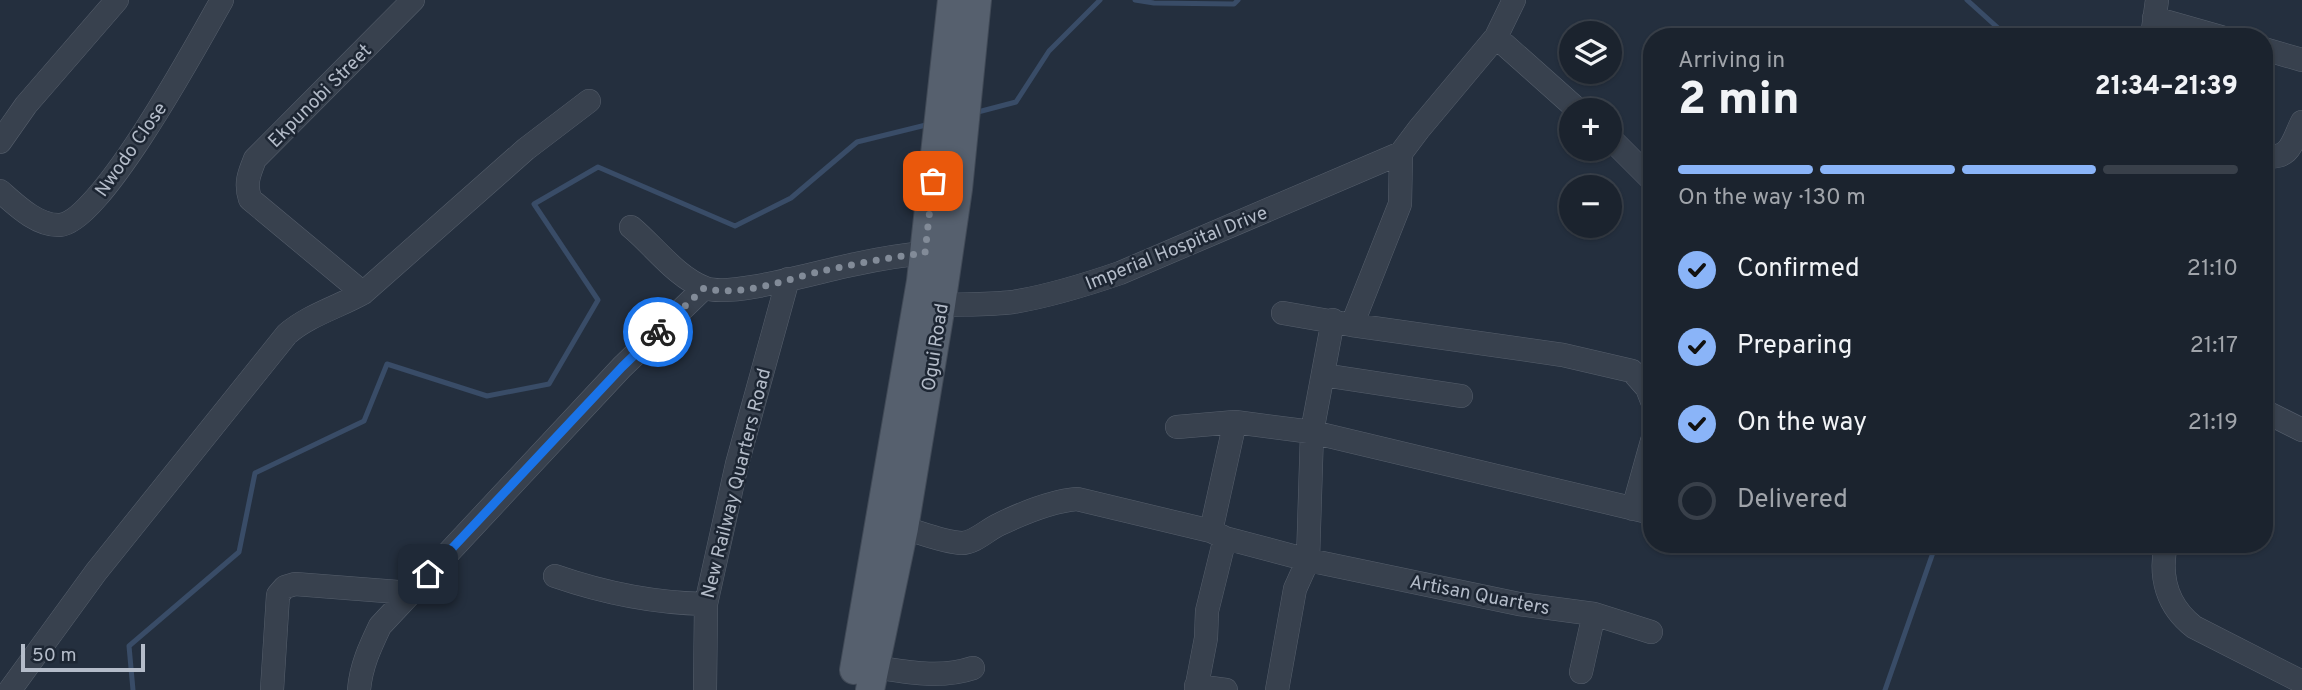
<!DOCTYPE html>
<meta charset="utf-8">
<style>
:root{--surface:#1b232e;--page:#242b36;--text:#f1f3f6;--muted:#a0a4aa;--line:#39404a;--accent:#8ab4f8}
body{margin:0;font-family:Overpass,sans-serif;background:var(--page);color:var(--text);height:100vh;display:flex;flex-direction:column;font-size:26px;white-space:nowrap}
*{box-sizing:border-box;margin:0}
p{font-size:23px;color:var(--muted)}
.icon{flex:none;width:38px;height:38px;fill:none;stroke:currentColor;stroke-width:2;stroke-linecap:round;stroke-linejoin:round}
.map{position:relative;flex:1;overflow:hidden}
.panel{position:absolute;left:1643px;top:28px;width:630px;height:525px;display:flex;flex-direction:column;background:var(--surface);border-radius:28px;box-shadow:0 2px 5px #0004,0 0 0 2px var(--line)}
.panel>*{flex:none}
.controls{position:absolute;left:1559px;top:21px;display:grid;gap:14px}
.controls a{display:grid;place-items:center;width:63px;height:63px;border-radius:50%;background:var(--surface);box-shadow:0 2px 5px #0004,0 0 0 2px var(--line);font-size:35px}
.scale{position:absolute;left:21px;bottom:18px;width:124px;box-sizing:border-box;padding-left:7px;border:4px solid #b4bcc9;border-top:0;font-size:19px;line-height:24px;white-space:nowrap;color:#b4bcc9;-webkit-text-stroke:5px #1d2633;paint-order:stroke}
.pin{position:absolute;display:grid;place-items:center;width:60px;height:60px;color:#fff;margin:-30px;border-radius:14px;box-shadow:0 4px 10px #0006}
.courier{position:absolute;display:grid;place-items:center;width:70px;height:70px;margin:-35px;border:5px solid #1a73e8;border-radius:50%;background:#fff;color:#222;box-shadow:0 2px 9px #0007}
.summary em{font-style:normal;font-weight:800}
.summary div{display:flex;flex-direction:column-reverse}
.summary{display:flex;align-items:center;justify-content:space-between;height:119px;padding:0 35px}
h1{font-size:46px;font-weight:800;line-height:52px}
.bar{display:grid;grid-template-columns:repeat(4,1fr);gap:10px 7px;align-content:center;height:84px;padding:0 35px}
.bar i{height:9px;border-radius:5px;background:var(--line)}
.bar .current{background:var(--accent)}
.bar p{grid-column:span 4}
ol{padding:0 35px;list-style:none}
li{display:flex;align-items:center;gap:21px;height:77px}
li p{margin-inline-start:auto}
li .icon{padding:7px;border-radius:50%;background:var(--accent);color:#111;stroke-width:4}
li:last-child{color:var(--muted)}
li i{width:38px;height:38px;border:4px solid var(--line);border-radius:50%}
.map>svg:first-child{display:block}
</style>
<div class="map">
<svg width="2302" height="690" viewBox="0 0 2302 690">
<rect width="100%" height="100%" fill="#242f3e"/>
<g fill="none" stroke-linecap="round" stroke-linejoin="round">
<path stroke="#394c67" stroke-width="5" d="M 1135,0 L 1154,3 L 1234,4 L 1238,0
M 1967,0 L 2008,37
M 974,113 L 1016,102 L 1049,51 L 1100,0
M 133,690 L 129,646 L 239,552 L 255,473 L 364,421 L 387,364 L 487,396 L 549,384 L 598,300 L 534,204 L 598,167 L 735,226 L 791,198 L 857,142 L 930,124
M 1885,690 L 1936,544"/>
<g stroke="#565f6c" stroke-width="24">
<path id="minor" d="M 2154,18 L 2221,37
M 1496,37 L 1578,110
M 2152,37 L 2157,0
M 2264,49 L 2302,60
M 1610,138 L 1652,180
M 0,142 L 26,105 L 117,0
M 2264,156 C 2291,160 2292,142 2302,122
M 0,191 C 16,205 37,226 60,225 C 101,222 200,39 222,0
M 631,227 C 654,246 676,277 705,288 C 732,298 824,270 856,264 C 879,259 902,255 925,253
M 363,293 L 250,199 C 245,183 249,174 255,159 L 413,0
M 941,305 C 964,304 989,305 1013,302 C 1050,296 1085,285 1120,273 L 1401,153
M 1283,313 L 1352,325 L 1563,355 L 1632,371 L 1647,388 L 1652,401
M 1352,325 L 1400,204 L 1401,153 L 1419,129 L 1496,37 L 1514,0
M 1323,375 L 1461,396
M 2264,411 L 2302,430
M 1235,422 L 1312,432 L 1652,513
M 1177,427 L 1235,422 L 1211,531
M 1633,509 L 1652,441
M 904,528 C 922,533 943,542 962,543 C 975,543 988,529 1000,524 C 1023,513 1052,501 1077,499 L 1211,531 L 1225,538
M 2166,544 C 2159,577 2167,606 2194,627 L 2302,682
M 555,576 C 604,593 654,603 706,604
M 873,667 C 907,672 940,679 973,668
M 1581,672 L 1594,614
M 1196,686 L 1226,690
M 10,690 L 96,572 L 287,334 C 309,315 338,307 363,293 L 526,149 L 589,101
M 272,690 L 278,595 L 285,587 L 295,584 L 411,593
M 359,690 C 361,666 370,647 380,626 L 622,367 L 704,288
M 705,690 L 706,604 L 737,464 L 788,279
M 1196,690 L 1206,638 L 1207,611 L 1225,538 L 1308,560 L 1519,604 L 1594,614 L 1651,632
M 1277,690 L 1295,589 L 1308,560 L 1312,432 L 1333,320"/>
</g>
<g stroke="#414a57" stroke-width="30">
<path id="major" d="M 854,670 L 921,281 L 952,0
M 870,690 L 904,528 L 941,305 L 958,189 L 977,0"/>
</g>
<use href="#minor" stroke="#38414e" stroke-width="23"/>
<use href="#major" stroke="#56606e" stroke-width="28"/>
</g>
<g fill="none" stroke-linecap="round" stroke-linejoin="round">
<path stroke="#828b98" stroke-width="7" stroke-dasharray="0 12.6" d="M 658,332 L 704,288 C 738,298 788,279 822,271 C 856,264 890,257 925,253 L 933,181"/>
<path stroke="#1a73e8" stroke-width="9" d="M 428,574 L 622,367 L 658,332"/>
</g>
<g text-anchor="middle" stroke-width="5" stroke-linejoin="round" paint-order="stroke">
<g font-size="19" fill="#b4bcc9" stroke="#1d2633">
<text transform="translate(319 95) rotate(-45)" y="7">Ekpunobi Street</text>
<text transform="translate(130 149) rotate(-55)" y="7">Nwodo Close</text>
<text transform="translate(1176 247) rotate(-22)" y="7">Imperial Hospital Drive</text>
<text transform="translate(934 347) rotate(-81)" y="7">Ogui Road</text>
<text transform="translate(735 483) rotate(-76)" y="7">New Railway Quarters Road</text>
<text transform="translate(1480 594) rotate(11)" y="7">Artisan Quarters</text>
</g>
</g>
</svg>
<div class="controls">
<a><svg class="icon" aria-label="layers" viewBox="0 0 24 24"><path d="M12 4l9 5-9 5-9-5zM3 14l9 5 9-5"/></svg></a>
<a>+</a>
<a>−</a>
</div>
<div class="scale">50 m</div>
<div class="pin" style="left:933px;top:181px;background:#ea580c"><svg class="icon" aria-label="bag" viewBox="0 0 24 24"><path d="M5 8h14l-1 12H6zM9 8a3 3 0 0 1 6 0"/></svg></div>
<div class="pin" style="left:428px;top:574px;background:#1f2937"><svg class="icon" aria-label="home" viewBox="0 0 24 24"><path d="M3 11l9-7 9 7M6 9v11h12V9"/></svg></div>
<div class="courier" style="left:658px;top:332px"><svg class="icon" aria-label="bike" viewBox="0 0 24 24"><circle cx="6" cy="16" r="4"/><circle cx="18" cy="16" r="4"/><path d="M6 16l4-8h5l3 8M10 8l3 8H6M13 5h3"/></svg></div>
<section class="panel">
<div class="summary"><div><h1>2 min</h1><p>Arriving in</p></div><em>21:34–21:39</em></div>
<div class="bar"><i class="current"></i><i class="current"></i><i class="current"></i><i></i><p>On the way · 130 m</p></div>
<ol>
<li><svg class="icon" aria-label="check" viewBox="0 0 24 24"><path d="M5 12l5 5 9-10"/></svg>Confirmed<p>21:10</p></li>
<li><svg class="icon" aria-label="check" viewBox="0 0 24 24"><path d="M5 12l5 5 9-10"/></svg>Preparing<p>21:17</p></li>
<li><svg class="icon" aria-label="check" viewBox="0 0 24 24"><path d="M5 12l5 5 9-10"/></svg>On the way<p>21:19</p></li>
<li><i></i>Delivered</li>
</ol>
</section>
</div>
